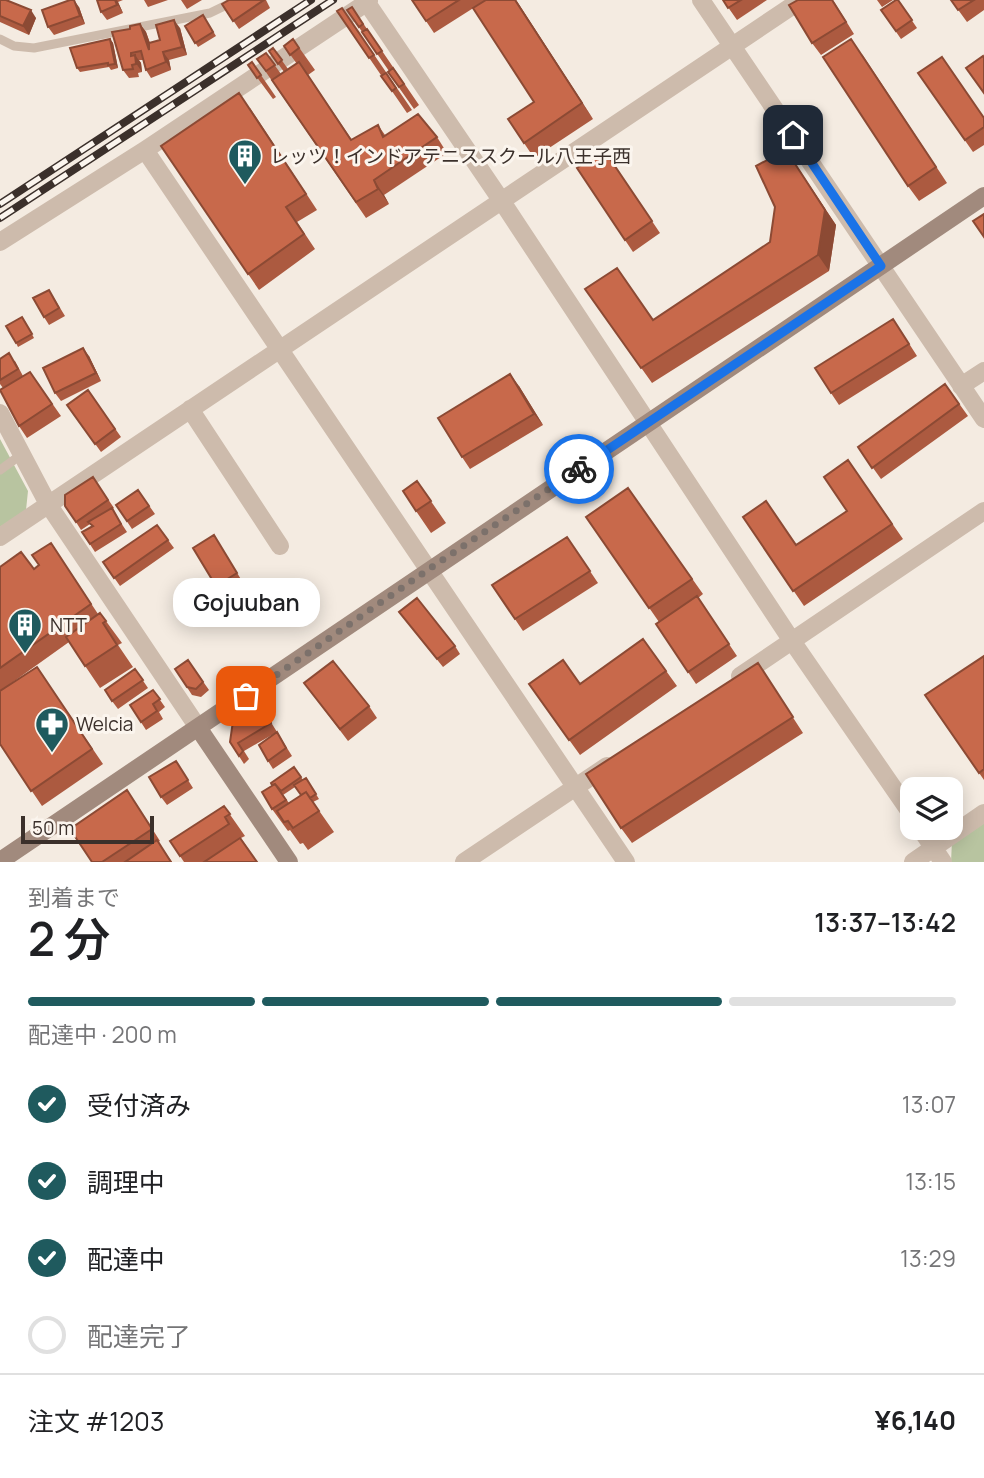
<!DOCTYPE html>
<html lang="ja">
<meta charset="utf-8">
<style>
:root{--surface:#fff;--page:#f6f6f6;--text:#202124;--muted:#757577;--line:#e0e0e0;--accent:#1f5a5e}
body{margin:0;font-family:Manrope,"Noto Sans JP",sans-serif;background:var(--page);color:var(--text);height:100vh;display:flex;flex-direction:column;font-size:26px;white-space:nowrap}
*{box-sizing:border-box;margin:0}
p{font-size:23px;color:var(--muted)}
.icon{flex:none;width:38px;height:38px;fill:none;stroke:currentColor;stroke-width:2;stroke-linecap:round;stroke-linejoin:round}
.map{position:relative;height:862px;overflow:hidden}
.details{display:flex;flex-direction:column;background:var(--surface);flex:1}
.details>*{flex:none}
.fabs{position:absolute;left:900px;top:777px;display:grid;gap:14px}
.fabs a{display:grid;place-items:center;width:63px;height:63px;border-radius:14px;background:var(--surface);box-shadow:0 4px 18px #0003;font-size:35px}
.scale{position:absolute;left:21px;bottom:18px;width:133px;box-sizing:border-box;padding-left:7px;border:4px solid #3b302b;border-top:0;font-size:19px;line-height:24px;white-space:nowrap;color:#3b302b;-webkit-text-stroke:5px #fbf5ee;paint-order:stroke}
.pin{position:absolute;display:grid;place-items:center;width:60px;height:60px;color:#fff;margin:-30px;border-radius:14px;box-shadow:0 4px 10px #0006}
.courier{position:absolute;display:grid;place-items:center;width:70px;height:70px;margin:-35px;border:5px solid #1a73e8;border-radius:50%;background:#fff;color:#222;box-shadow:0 2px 9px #0007}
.bubble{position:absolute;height:49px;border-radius:21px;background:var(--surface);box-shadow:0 4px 18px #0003;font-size:23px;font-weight:600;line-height:49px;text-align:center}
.head em{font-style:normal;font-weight:600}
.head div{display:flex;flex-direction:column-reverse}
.head{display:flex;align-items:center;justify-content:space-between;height:119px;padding:0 28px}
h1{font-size:46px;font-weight:600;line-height:52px}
.bar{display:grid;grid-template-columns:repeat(4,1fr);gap:10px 7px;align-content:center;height:84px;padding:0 28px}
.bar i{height:9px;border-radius:5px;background:var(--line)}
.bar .selected{background:var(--accent)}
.bar p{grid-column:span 4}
.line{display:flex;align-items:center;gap:18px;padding:0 28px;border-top:2px solid var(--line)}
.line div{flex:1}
ol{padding:0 28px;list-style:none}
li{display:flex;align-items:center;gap:21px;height:77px}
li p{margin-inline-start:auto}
li .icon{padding:7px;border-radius:50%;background:var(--accent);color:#fff;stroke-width:4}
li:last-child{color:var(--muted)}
li i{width:38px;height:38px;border:4px solid var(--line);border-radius:50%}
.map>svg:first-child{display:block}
</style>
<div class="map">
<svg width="984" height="862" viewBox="0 0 984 862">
<rect width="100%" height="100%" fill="#f4ebe1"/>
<path fill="#b8c4a0" d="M 0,439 L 28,491 L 26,510 L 0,527 Z
M 984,820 L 984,862 L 951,862 L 952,841 Z"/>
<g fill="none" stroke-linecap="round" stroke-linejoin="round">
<path stroke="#cdbbac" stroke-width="9" d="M 0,39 L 14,46 L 34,48 L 210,13 L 237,0
M 0,470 L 22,454"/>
<path stroke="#cdbbac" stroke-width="18" d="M 701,0 L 984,419
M 367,3 L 501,200 L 792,641 L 912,815
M 145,150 L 626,862
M 0,242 L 145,150 L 369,1
M 961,386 L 984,371
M 190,409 L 280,546
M 0,413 L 48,504 L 199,729
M 0,537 L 801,0
M 740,676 L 984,511
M 920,828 L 943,862
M 464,862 L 607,766
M 913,862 L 984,813"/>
<path stroke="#a18a7d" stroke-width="18" d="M 199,729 L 289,862
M 0,861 L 984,196"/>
<g stroke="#3b302b" stroke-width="8">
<path id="rail" d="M 0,204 L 311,0
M 0,218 L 333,0"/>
</g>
<use href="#rail" stroke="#fbf5ee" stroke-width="5" stroke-dasharray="16" stroke-linecap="butt"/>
</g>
<path fill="#ac5a40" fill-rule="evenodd" d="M 0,0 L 36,18 L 29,35 L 0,22 Z
M 97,0 L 123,0 L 118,2 L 123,13 L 107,20 L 101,12 Z
M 144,0 L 168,0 L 148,7 Z
M 181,0 L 202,0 L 187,9 Z
M 229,0 L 266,0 L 270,8 L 239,29 L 222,4 Z
M 412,0 L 486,0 L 434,33 Z
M 516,0 L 593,119 L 534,158 L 508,119 L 534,102 Z
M 723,0 L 767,0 L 737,20 Z
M 798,0 L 833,0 L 854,34 L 821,55 L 812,43 Z
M 877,0 L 893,0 L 882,7 Z
M 898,0 L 917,28 L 901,39 L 881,10 Z
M 951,0 L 984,0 L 984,10 L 967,22 Z
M 79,7 L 85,24 L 54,35 L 48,27 Z
M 352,7 L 419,105 L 414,109 L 388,72 L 389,71 L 347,10 Z
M 342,8 L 412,110 L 407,113 L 337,11 Z
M 203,15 L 216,36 L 198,47 L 185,26 Z
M 140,24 L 146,32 L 150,43 L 160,40 L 180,28 L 187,55 L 169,60 L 171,70 L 151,78 L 146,70 L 143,60 L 139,60 L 141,63 L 142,72 L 138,73 L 139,77 L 129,78 L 123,70 L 130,29 Z
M 110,39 L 113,43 L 118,68 L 111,70 L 109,67 L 80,72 L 77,68 Z
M 293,39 L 315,70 L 308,75 L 352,140 L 378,125 L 385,135 L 437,137 L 447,153 L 384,195 L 389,204 L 366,218 L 257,59 L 266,53 L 281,74 L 284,72 L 269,51 L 273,48 L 288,69 L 297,64 L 284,46 Z
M 862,54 L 947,183 L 919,201 L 908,186 Z
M 252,62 L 276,97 L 273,99 L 248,65 Z
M 918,73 L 984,118 L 984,145 L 973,152 Z
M 250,108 L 317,210 L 297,222 L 315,249 L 259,290 L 161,146 Z
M 604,150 L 660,233 L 633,252 L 577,168 Z
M 786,150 L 836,225 L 829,271 L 652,383 L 585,289 L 653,320 L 770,242 Z
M 54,298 L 65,316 L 49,325 L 44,317 Z
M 25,321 L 34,338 L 18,347 L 16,343 Z
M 901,331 L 917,356 L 839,405 L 831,393 Z
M 89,356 L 101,381 L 61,401 L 55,393 Z
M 0,359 L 15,361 L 23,376 L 30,372 L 61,416 L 27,438 L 19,426 L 3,388 L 0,384 Z
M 945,384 L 968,416 L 881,479 L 858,447 Z
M 519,386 L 543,425 L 470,469 L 462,457 Z
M 88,390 L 121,437 L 101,452 L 67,405 Z
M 848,460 L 903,539 L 804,606 L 743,517 L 796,545 L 847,511 Z
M 93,477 L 114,508 L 112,509 L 127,532 L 95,552 L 82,532 L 92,526 L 90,524 L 81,530 L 76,522 Z
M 417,481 L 446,523 L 431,533 L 416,511 Z
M 628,488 L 703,594 L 698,598 L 737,656 L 696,684 L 656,624 L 659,622 L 586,517 Z
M 138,490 L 155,514 L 132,529 L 116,505 Z
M 157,525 L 174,548 L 120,586 L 103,562 Z
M 567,537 L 598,583 L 523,631 L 492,585 Z
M 51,543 L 98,614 L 100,613 L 122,643 L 118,645 L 133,667 L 100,688 L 69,642 L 6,687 L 37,667 L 103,764 L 42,806 L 0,744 L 0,567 L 34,569 L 39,565 Z
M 219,543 L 242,581 L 222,594 L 216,586 Z
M 399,612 L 455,646 L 460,654 L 443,667 Z
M 643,639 L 677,686 L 580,755 L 529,684 L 580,684 Z
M 984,656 L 984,780 L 925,695 Z
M 188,660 L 209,690 L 201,697 L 192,695 L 175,669 Z
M 135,669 L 148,688 L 118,709 L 112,701 Z
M 768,679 L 803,733 L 632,843 L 621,828 Z
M 304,683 L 369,706 L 377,718 L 348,741 Z
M 153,690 L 165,707 L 159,712 L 163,719 L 146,730 L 130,705 Z
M 264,711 L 277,732 L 244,751 L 249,759 L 244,764 L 230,742 Z
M 277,732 L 292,756 L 273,769 L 268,761 Z
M 176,761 L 193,788 L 167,805 L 161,797 Z
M 294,767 L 303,780 L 306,778 L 319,799 L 313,802 L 334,832 L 308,850 L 303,843 L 300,844 L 290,830 L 288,831 L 272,809 L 272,785 ZM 295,787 L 301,795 L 289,803 L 283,795 Z
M 135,802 L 160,841 L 158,842 L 172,862 L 92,862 Z
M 224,806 L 245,836 L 241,838 L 257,862 L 184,862 L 170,841 Z"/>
<path fill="#8c4a34" d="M 74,0 L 79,7 L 85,24 L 80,16 Z
M 115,0 L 117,0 L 118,2 L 123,13 Z
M 515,0 L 516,0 L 593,119 L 582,103 Z
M 31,10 L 36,18 L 29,35 L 23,26 Z
M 174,20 L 180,28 L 187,55 L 182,47 Z
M 140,24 L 146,32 L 155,58 L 149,50 Z
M 110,39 L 113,43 L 118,68 L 115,64 Z
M 163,52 L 169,60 L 171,70 L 166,62 Z
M 131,53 L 136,60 L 135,55 L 141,63 L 142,72 L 131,56 Z
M 786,150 L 836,225 L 829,271 L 818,255 Z
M 374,180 L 384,195 L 389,204 L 378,189 Z
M 83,348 L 89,356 L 101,381 L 96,373 Z
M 510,374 L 519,386 L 543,425 L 534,414 Z"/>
<path fill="#c8694b" stroke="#8c4a34" stroke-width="2" d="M 0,0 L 6,0 L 31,10 L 23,26 L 0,16 Z
M 70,0 L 74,0 L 80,16 L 48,27 L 42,10 Z
M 97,0 L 115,0 L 117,5 L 101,12 Z
M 229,0 L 264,0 L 233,21 L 222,4 Z
M 412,0 L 459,0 L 426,21 Z
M 486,0 L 515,0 L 582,103 L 524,143 L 508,119 L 534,102 L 473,8 Z
M 723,0 L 741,0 L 728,8 Z
M 798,0 L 832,0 L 846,22 L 812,43 L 789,5 Z
M 896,0 L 898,0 L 912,20 L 896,31 L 881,10 Z
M 951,0 L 974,0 L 958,10 Z
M 352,7 L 363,24 L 359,27 L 347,10 Z
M 342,8 L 374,55 L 369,58 L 337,11 Z
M 203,15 L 213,32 L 195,43 L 185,26 Z
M 174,20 L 182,47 L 163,52 L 166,62 L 146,70 L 141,51 L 131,53 L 131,56 L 135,55 L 136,64 L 132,65 L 133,69 L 123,70 L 112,32 L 130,29 L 130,26 L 140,24 L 149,50 L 149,43 L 160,40 L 156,25 Z
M 367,29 L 382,51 L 377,54 L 362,32 Z
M 110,39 L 115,64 L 108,65 L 108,63 L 77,68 L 70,48 Z
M 293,39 L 299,48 L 290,55 L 284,46 Z
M 851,39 L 936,167 L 908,186 L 823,57 Z
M 273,48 L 282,60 L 278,64 L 269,51 Z
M 266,53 L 275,65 L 266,71 L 257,59 Z
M 983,56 L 984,58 L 984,93 L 966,68 Z
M 942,57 L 984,118 L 984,127 L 965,140 L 918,73 Z
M 252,62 L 261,75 L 257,78 L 248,65 Z
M 299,62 L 351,140 L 378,125 L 383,137 L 418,114 L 437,137 L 374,180 L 378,189 L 356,202 L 272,80 Z
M 393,68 L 404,84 L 399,87 L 388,72 Z
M 386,73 L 396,88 L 392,91 L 381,76 Z
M 239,93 L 306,194 L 286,207 L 304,234 L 248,274 L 161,146 Z
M 604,150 L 652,221 L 625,240 L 577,168 Z
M 786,150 L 825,210 L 818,255 L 641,368 L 585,289 L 617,268 L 653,320 L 770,242 L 775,207 L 756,166 Z
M 984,214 L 984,237 L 973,221 Z
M 49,290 L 59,308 L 44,317 L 33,298 Z
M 22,317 L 32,334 L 16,343 L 6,326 Z
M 893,319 L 909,344 L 831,393 L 815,368 Z
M 83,348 L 96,373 L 55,393 L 43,368 Z
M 9,353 L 18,369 L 0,380 L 0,359 Z
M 30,372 L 52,404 L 19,426 L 0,390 Z
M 510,374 L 534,414 L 462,457 L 438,418 Z
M 945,384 L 959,404 L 872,468 L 858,447 Z
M 88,390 L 115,429 L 95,444 L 67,405 Z
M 848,460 L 892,524 L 793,591 L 743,517 L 766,501 L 796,545 L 847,511 L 824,477 Z
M 93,477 L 108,500 L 76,522 L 65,506 L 65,495 Z
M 417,481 L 431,501 L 416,511 L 403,491 Z
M 628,488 L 692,579 L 649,608 L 586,517 Z
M 138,490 L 149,506 L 127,521 L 116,505 Z
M 112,508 L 121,524 L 90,544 L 82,532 L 93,526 L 88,522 Z
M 157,525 L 168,540 L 114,578 L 103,562 Z
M 214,535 L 237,573 L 216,586 L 193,548 Z
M 567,537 L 590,571 L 515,619 L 492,585 Z
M 51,543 L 91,604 L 0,668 L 0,567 L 21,552 L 34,569 L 39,565 L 32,555 Z
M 697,596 L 729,644 L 688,672 L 656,624 Z
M 417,598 L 455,646 L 437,659 L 399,612 Z
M 100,613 L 106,621 L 103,623 L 117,645 L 85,666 L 66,637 Z
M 643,639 L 666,671 L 569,740 L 529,684 L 563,660 L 580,684 Z
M 984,656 L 984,769 L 979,773 L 925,695 Z
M 188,660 L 203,682 L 196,689 L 187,687 L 175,669 Z
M 333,661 L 369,706 L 340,729 L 304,683 Z
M 758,663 L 793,717 L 621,828 L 586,774 Z
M 37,667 L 92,749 L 31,791 L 0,744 L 0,691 Z
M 135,669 L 143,680 L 112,701 L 105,690 Z
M 153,690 L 160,699 L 153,704 L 157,711 L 141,722 L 130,705 Z
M 259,703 L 271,723 L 238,743 L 243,751 L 239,756 L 230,742 L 233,721 Z
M 277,732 L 286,748 L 268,761 L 259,745 Z
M 176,761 L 188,780 L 161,797 L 149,777 Z
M 294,767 L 301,777 L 281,791 L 275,784 L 272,785 L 271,783 Z
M 306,778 L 316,794 L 310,798 L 306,792 L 301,795 L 294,785 Z
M 275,784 L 286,800 L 272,809 L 262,792 Z
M 127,790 L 152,829 L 102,862 L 92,862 L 70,829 Z
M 306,792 L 319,811 L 293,828 L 288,821 L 284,822 L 277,811 Z
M 224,806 L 230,814 L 225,817 L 229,824 L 180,856 L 170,841 Z
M 240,838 L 257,862 L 204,862 Z
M 157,840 L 171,862 L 125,862 Z"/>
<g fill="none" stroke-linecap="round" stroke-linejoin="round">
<path stroke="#7c716b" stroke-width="7" stroke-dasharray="0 12.6" d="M 246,696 L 429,569 L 579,469"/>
<path stroke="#1a73e8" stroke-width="9" d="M 579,469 L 881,266 L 793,135"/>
</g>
<defs>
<g id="building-pin" transform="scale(1.75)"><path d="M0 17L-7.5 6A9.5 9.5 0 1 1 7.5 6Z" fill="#1f5a5e" stroke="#fbf5ee"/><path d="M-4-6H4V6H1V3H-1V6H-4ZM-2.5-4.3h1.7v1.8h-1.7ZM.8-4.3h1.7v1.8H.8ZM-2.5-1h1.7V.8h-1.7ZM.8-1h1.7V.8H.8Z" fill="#fff"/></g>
<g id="pharmacy-pin" transform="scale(1.75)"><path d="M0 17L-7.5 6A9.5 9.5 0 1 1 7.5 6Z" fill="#1f5a5e" stroke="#fbf5ee"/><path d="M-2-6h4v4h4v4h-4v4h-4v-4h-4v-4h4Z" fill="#fff"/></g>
</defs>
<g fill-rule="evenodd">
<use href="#building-pin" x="245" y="156"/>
<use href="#building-pin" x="25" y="625"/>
<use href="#pharmacy-pin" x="52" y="724"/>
</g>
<g text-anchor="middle" stroke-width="6" stroke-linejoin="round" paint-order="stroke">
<g font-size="19" fill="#3b302b" stroke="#fbf5ee" text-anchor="start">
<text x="270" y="163">レッツ！インドアテニススクール八王子西</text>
<text x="50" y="632">NTT</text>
<text x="76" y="731">Welcia</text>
</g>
</g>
</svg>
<div class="fabs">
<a><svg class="icon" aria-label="layers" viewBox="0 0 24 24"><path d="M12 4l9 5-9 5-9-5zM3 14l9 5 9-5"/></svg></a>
</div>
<div class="scale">50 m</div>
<div class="pin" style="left:246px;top:696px;background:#ea580c"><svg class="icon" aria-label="bag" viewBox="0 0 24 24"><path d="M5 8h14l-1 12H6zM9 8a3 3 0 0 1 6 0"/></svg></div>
<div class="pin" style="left:793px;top:135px;background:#1f2937"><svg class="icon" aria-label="home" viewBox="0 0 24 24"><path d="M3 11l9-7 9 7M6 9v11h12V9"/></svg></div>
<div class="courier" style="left:579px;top:469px"><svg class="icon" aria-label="bike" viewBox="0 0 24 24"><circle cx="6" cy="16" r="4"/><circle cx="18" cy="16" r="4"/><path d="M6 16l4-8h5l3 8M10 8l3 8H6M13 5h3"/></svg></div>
<div class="bubble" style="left:173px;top:578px;width:147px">Gojuuban</div>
</div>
<section class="details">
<div class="head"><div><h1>2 分</h1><p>到着まで</p></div><em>13:37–13:42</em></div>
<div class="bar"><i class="selected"></i><i class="selected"></i><i class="selected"></i><i></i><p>配達中 · 200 m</p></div>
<ol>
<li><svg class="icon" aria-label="check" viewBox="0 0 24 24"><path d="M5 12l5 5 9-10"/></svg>受付済み<p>13:07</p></li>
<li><svg class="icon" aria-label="check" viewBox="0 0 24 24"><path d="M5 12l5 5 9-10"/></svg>調理中<p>13:15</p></li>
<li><svg class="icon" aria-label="check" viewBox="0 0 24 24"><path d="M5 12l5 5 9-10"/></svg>配達中<p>13:29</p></li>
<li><i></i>配達完了</li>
</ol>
<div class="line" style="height:91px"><div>注文 #1203</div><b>¥6,140</b></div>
</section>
